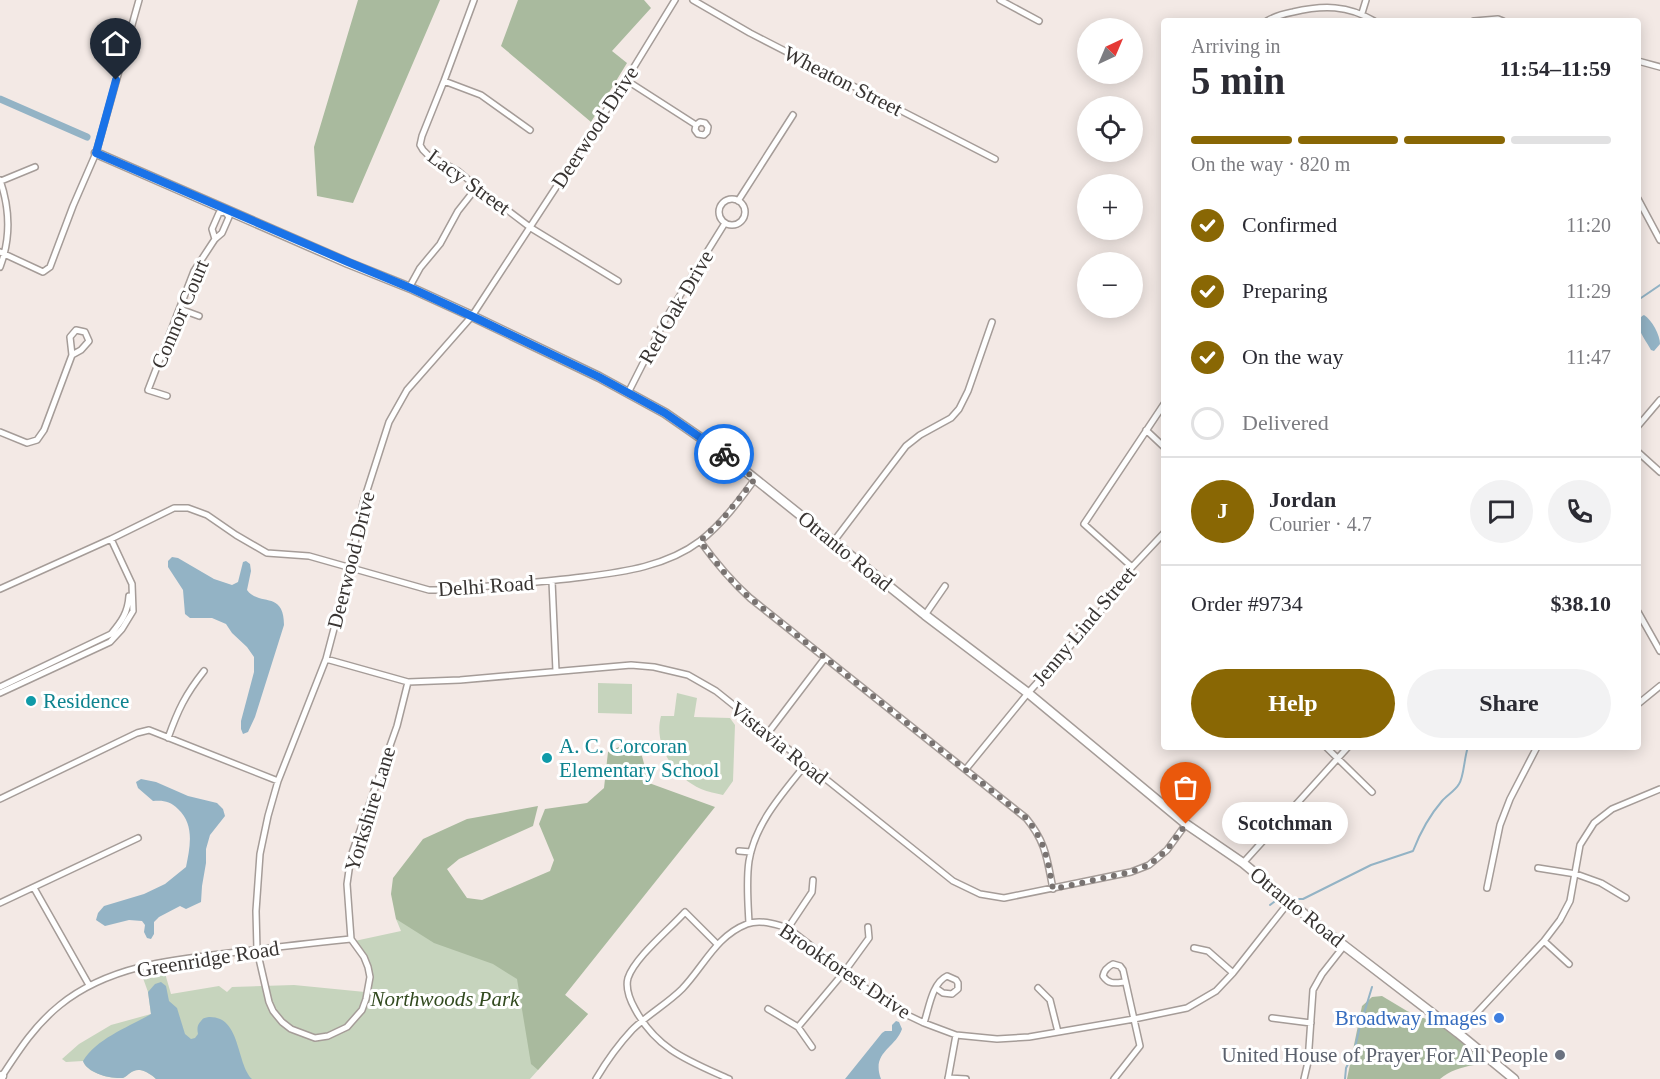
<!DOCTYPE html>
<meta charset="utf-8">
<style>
:root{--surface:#fff;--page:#f2f2f3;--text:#2b2b33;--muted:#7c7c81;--line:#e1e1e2;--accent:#896704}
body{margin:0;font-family:Georgia,serif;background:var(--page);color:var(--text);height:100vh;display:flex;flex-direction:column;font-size:22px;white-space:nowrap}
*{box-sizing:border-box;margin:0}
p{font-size:20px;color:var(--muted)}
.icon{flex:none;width:33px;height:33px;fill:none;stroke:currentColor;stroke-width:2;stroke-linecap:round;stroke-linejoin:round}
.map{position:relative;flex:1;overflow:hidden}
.drawer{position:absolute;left:1161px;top:18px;width:480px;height:732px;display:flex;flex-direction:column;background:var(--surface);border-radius:6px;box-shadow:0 3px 15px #0003}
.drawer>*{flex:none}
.needle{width:39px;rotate:44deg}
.buttons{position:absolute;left:1077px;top:18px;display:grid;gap:12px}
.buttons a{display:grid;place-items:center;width:66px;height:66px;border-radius:50%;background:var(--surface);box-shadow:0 3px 15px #0003;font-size:30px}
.pin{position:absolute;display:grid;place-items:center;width:51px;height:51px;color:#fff;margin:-62px -26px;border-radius:50% 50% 50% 0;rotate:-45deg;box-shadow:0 0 6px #0007}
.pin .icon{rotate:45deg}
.courier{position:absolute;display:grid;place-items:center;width:60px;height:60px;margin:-30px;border:4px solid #1a73e8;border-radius:50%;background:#fff;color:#222;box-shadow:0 2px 8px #0007}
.bubble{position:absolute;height:42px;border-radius:21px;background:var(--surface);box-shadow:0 3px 15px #0003;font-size:20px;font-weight:700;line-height:42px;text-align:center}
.overview em{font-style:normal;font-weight:700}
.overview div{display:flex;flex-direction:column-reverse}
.overview{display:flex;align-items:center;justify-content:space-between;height:102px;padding:0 30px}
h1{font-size:39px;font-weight:700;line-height:45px}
.bar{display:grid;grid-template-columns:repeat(4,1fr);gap:9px 6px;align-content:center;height:72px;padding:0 30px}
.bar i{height:8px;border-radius:4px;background:var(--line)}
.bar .selected{background:var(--accent)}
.bar p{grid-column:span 4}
.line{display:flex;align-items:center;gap:15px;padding:0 30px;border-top:2px solid var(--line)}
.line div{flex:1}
.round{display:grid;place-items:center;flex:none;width:63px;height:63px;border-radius:32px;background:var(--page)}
ol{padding:0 30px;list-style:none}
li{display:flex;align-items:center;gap:18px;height:66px}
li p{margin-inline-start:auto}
li .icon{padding:6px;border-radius:50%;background:var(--accent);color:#fff;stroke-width:4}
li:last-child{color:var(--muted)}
li i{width:33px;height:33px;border:3px solid var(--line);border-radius:50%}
.action{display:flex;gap:12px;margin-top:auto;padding:12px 30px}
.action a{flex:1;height:69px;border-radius:36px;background:var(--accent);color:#fff;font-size:24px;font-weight:700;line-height:69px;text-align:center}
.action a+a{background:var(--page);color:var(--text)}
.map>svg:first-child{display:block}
</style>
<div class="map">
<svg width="1660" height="1079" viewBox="0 0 1660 1079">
<rect width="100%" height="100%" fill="#f3e9e5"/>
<path fill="#c6d4bd" d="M 598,683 L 632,684 L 632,714 L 598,713 Z
M 677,693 L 697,698 L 694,717 L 730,718 L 735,725 L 733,781 L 723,795 C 716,793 708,792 701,789 C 674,777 653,745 661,716 L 674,716 Z
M 421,875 L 588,1014 L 530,1079 L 156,1079 C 152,1075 146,1071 140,1070 C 132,1069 129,1075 123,1078 C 110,1079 87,1073 83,1061 L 66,1062 L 62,1059 L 79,1044 L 111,1025 L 151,1014 L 148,992 L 139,967 L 162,963 L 171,994 L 219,986 L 227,992 L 232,987 L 294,985 L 365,992 C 370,967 364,961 350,942 L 401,931 L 396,919 L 409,917 Z"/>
<path fill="#a9ba9e" d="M 358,0 L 440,0 L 353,203 L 317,196 L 314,147 Z
M 518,0 L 644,0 L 651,8 L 612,51 L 627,63 L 591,122 L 501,46 Z
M 619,747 L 642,756 L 649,783 L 715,807 L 565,995 L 588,1014 L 538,1070 L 531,1064 L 517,979 L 493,964 L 434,943 L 396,919 L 391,894 L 393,878 L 423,839 L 467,819 L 538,806 L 533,826 L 459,859 L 447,869 L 467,898 L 482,900 L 550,871 L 554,860 L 539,824 L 545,809 L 587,803 L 604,788 L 608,752 Z
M 1382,996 L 1407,1011 L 1438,1024 L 1457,1037 L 1477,1057 L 1474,1065 C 1462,1067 1449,1071 1440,1079 L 1347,1079 L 1362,1006 L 1372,997 Z"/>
<path fill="#93b3c5" d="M 1644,315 C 1652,320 1660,335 1660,344 L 1654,351 L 1651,350 C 1646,340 1630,322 1644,315 Z
M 172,557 L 178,558 L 214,579 L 232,585 L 238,582 L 243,562 L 246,561 L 250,564 L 251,571 L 247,590 C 259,607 284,590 284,625 L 255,717 L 248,732 L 243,734 L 241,729 L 241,721 L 254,672 L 254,657 L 247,647 L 232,633 L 226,624 L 212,618 L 190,618 L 185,614 L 183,590 L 168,567 L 168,561 Z
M 141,779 L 156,782 L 188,796 L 217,803 L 223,809 L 225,816 L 210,835 L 206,849 L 206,863 L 202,886 L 201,902 L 186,909 L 180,906 L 159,917 L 154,922 L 154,934 L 151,939 L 147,938 L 144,932 L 145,925 L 142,921 L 129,920 L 105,926 L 96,920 L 98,913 L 104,906 L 144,894 L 165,884 L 186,867 C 190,847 195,825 178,809 C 170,801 163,800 153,801 L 138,788 L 136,782 Z
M 161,982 L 166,986 L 169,1001 L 177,1008 L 185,1034 L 191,1039 L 195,1038 L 198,1034 C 197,1029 197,1025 201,1021 C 204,1017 205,1018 209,1017 C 241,1016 236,1063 252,1079 L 156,1079 C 152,1075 146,1071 140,1070 C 132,1069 129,1075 123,1078 C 110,1079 87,1073 83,1061 C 97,1038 129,1027 151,1014 L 148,992 L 155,984 Z
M 896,1021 L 899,1022 L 902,1029 C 895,1049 871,1052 881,1079 L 845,1079 L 882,1033 L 885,1031 L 892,1031 L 892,1025 Z"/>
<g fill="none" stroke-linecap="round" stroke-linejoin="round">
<path stroke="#93b3c5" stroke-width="2" d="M 1638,300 L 1660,285
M 1292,899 L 1303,899 L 1371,865 L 1413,851 C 1420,833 1429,816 1442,801 C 1447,795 1455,791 1459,784 C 1464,777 1464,758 1468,747
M 1270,905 L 1278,899 L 1283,899
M 1345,1079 L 1346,1068 L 1354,1052 L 1359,1030 L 1372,987"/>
<path stroke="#93b3c5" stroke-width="7" d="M 0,99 L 87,137"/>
<g stroke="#a59c98" stroke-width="8">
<path id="street" d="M 474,0 L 444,81 L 422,136 L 420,145 L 423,150 L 428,155 L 458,171 L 477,187 L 531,228 L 618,281
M 693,0 L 750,33 L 995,159
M 1000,0 L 1039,21
M 1362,13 L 1366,0
M 1267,21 C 1275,16 1283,14 1293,12 C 1323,5 1348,5 1374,21
M 1474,21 L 1498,19 L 1503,21
M 1638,61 L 1660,67
M 626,80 L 696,125 L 695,130 L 698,134 L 704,135 L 707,132 L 708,127 L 705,123 L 700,122 L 696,125
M 444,81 L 481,95 L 530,130
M 0,180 C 10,209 11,238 0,267
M 1,181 L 35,167
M 1638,199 L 1660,240
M719 212a13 13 0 1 1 26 0a13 13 0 1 1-26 0Z
M 738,201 L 793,115
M 215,239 L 212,229 L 219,213 L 225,212
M 0,252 L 43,272 L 50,267 L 73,206 L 96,153 L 139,0
M 409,288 L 420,268 L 440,244 L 458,211 L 477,187
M 180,309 L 199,316
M 628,393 L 666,318 L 725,223
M 167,396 L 148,390 L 194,271 L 215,239 L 222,233 L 229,217 L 225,212 L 226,210
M 1638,426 L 1660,400
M 1146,430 L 1164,447
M 0,432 L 27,443 L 37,440 L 44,430 L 72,355 L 70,337 L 76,330 L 85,332 L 89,341 L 81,350 L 72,355
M 1638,452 L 1660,472
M 700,541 C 716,563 730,580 750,598 L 1026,818 C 1046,842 1047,859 1053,889
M 834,541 L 906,446 L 920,435 L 951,418 L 959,409 L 968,391 L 992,322
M 1132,567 L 1084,524 L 1164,404
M 552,581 L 556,671
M 0,589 L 111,539 L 174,508 L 188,508 L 207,515 L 236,535 L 267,553 L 309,556 L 429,590 L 446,590 C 492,585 537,583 583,577 C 624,572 667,566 700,541 C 722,524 739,501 755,479
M 1638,612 L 1660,651
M 925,615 L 945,586
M 326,659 L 408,682 L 460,680 L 631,665 L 654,667 L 688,675 L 716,691 L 953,881 L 980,894 L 1004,898 L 1131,872 L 1149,865 L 1167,850 L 1186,824
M 408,682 L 397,726 L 351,856 L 347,884 L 351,939 L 364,957 L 368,967 L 370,977 L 366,999 L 362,1010 L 347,1027 L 328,1036 L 315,1038 L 291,1029 L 282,1022 L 273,1011 L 269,1002 L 257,950 L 256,911 L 260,854 L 268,816 L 278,781 L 326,659 L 350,568 L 363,503 L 389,422 L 407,390 L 472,316 L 626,80 L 675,0
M 0,687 L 111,634 C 122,621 128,612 129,596
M 0,693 L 110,642 L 122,629 L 133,611 L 132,584 L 111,539
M 1638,704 L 1660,686
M 768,733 L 825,658
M 168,738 C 178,710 185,695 204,671
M 1326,747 L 1372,792
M 966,769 L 1028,693 L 1098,615 L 1132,567 L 1164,533
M 0,799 L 137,733 L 149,730 L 278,781
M 739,851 L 751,852
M 1243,863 L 1348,747
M 1538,868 L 1576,874 L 1601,883 L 1626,898
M 34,888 L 89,985
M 1487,888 L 1500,825 L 1510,799 L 1537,747
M 0,903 L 138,838
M 749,923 C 748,903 746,881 749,861 C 755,823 783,793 806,764
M 788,928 L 812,892 L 813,880
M 1544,941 L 1569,964
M 717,944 L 685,912 C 670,929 635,957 628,978 C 625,989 630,1000 635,1009 C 657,1050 689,1061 729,1079
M 1194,948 L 1208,951 L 1233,973
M 1038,988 L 1050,1000 L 1058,1032
M 768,1009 L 798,1027
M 1272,1018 L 1311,1023
M 924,1023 C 929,1008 932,983 947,976 L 956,980 L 958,983 L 958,989 L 952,994 L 943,993 L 936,988
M 1458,1033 L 1544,941 L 1560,920 L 1570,901 L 1580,845 L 1594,823 L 1612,809 L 1660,789
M 812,1047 L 798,1027 L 845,971 L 869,938 L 868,927
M 2,1076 C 19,1050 35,1025 60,1005 C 109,965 176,959 237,952 C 275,947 313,943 351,939
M 948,1078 L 966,1079
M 596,1079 C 606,1062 618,1045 632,1030 C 647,1015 667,1004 682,989 C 704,966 716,936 747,924 C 760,919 775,924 788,928 L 877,997 L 899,1011 L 924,1023 L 956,1035 L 997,1039 L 1029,1037 L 1134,1019 L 1187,1008 L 1216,991 L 1233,973 L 1289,902
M 948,1079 L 956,1035
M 1114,1079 L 1140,1046 L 1123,970 L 1120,966 L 1113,964 C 1107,967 1104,970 1103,976 C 1109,985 1116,983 1125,982
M 1304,1079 L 1308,1062 L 1313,990 L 1322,974 L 1344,946"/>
</g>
<g stroke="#a59c98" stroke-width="11">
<path id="secondary" d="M 96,153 L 348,263 L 413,289 L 472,316 L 599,377 L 665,413 L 724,454 L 925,615 L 1028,693 L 1186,824 L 1243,863 L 1320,927 L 1458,1033 L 1514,1079
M 0,1079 L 2,1076"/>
</g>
<use href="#street" stroke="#fff" stroke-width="5"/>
<use href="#secondary" stroke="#fff" stroke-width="8"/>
</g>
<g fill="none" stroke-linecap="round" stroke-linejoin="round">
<path stroke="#797371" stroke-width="6" stroke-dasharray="0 10.8" d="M 724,454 L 755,479 L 721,521 L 700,541 C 717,564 729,580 750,598 L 1026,818 C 1046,842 1047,859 1053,889 L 1131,872 L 1149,865 L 1167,850 L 1186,824"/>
<path stroke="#1a73e8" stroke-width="8" d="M 116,80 L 96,153 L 348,262 L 413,289 L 480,320 L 599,377 L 665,413 L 724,454"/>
</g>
<g fill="#0f9aa8" stroke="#fff" stroke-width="2">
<circle cx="31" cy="701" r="6"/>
<circle cx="547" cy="758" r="6"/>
</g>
<circle fill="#3f7fe0" stroke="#fff" stroke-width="2" cx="1499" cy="1018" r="6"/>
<circle fill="#6b7280" stroke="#fff" stroke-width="2" cx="1560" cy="1055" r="6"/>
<g text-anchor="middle" stroke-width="6" stroke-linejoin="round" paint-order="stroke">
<g font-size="21" fill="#383432" stroke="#fff">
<text transform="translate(843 81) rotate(27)" y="7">Wheaton Street</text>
<text transform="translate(595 127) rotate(-57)" y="7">Deerwood Drive</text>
<text transform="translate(469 182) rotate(36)" y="7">Lacy Street</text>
<text transform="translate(676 307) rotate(-60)" y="7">Red Oak Drive</text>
<text transform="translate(180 314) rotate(-67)" y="7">Connor Court</text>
<text transform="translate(845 551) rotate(39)" y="7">Otranto Road</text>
<text transform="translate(351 560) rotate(-76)" y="7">Deerwood Drive</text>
<text transform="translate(486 586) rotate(-4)" y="7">Delhi Road</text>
<text transform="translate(1084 626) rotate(-50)" y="7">Jenny Lind Street</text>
<text transform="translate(779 743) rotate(39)" y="7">Vistavia Road</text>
<text transform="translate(370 809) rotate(-73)" y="7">Yorkshire Lane</text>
<text transform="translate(1297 907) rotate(39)" y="7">Otranto Road</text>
<text transform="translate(208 959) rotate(-9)" y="7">Greenridge Road</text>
<text transform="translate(845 971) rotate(34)" y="7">Brookforest Drive</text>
</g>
<g font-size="21" fill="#0d838f" stroke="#fff" text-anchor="start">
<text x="43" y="708">Residence</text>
<text x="559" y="753">A. C. Corcoran<tspan x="559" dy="24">Elementary School</tspan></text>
</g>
<g font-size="21" font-style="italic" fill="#324a1f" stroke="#fff">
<text x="445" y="1006">Northwoods Park</text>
</g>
<g font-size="21" fill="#366cbe" stroke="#fff" text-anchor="end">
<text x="1487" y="1025">Broadway Images</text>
</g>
<g font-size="21" fill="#5b616d" stroke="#fff" text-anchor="end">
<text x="1548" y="1062">United House of Prayer For All People</text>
</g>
</g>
</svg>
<div class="buttons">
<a><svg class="needle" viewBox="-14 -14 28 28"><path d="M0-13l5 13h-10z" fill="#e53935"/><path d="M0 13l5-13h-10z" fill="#7c7c81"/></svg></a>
<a><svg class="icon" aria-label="locate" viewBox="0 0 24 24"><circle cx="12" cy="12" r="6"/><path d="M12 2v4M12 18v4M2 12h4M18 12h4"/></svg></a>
<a>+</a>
<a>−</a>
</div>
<div class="pin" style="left:1186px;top:824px;background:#ea580c"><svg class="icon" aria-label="bag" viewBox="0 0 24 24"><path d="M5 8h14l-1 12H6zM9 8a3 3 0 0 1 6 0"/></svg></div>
<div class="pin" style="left:116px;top:80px;background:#1f2937"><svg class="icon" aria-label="home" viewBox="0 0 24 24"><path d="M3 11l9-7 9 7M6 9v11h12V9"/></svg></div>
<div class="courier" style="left:724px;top:454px"><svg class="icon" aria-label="bike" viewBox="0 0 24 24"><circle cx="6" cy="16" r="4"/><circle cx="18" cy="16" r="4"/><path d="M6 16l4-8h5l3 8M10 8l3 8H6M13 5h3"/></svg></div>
<div class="bubble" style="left:1222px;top:802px;width:126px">Scotchman</div>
<section class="drawer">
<div class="overview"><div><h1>5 min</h1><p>Arriving in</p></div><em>11:54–11:59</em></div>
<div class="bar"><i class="selected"></i><i class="selected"></i><i class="selected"></i><i></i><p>On the way · 820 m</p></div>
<ol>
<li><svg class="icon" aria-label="check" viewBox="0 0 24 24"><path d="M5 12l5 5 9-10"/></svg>Confirmed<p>11:20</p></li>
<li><svg class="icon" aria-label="check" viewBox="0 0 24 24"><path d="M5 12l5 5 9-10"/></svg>Preparing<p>11:29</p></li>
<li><svg class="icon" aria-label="check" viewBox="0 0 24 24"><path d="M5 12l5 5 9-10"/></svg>On the way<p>11:47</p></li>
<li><i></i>Delivered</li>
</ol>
<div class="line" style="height:108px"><b class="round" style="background:var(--accent);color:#fff">J</b><div><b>Jordan</b><p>Courier · 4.7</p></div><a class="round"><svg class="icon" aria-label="chat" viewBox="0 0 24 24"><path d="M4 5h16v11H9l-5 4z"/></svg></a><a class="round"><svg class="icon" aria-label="phone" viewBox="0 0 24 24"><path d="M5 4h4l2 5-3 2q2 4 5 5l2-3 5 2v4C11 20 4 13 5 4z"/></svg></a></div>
<div class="line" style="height:78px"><div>Order #9734</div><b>$38.10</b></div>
<div class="action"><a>Help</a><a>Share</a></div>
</section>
</div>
